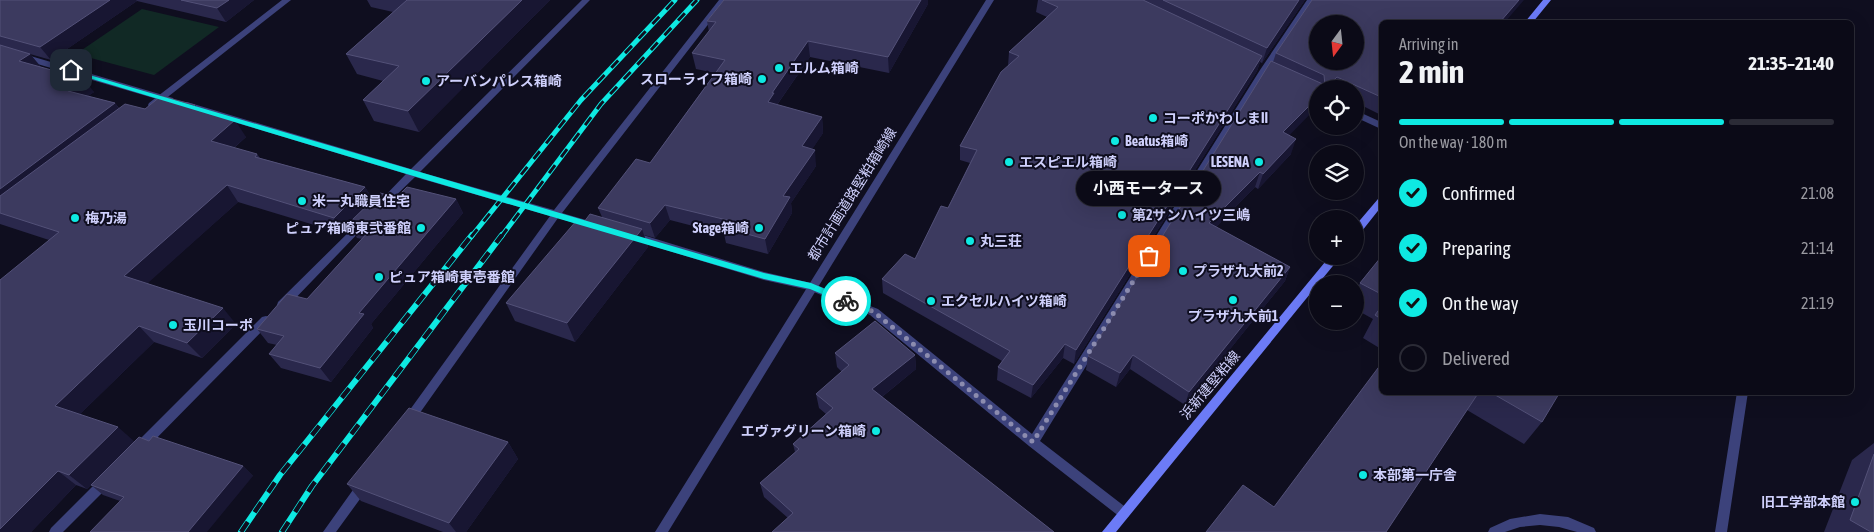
<!DOCTYPE html>
<meta charset="utf-8">
<style>
:root{--surface:#0b0a17;--page:#141320;--text:#f1f3f6;--muted:#9a9aa1;--line:#2b2b36;--accent:#0ee9e2}
body{margin:0;font-family:"Asap Condensed","Noto Sans JP",sans-serif;background:var(--page);color:var(--text);height:100vh;display:flex;flex-direction:column;font-size:19px;white-space:nowrap}
*{box-sizing:border-box;margin:0}
p{font-size:16px;color:var(--muted)}
.icon{flex:none;width:28px;height:28px;fill:none;stroke:currentColor;stroke-width:2;stroke-linecap:round;stroke-linejoin:round}
.map{position:relative;flex:1;overflow:hidden}
.side{position:absolute;left:1379px;top:20px;width:475px;height:375px;display:flex;flex-direction:column;background:var(--surface);border-radius:8px;box-shadow:0 5px 20px #0002,0 0 0 1px var(--line)}
.side>*{flex:none}
.needle{width:32px;rotate:195deg}
.tools{position:absolute;left:1309px;top:15px;display:grid;gap:10px}
.tools a{display:grid;place-items:center;width:55px;height:55px;border-radius:50%;background:var(--surface);box-shadow:0 5px 20px #0002,0 0 0 1px var(--line);font-size:25px}
.pin{position:absolute;display:grid;place-items:center;width:42px;height:42px;color:#fff;margin:-21px;border-radius:10px;box-shadow:0 2px 8px #0006}
.courier{position:absolute;display:grid;place-items:center;width:50px;height:50px;margin:-25px;border:4px solid #0ee9e2;border-radius:50%;background:#fff;color:#222;box-shadow:0 1px 6px #0007}
.bubble{position:absolute;height:35px;border-radius:18px;background:var(--surface);box-shadow:0 5px 20px #0002,0 0 0 1px var(--line);font-size:16px;font-weight:700;line-height:35px;text-align:center}
.overview em{font-style:normal;font-weight:700}
.overview div{display:flex;flex-direction:column-reverse}
.overview{display:flex;align-items:center;justify-content:space-between;height:85px;padding:0 20px}
h1{font-size:32px;font-weight:700;line-height:38px}
.bar{display:grid;grid-template-columns:repeat(4,1fr);gap:8px 5px;align-content:center;height:60px;padding:0 20px}
.bar i{height:6px;border-radius:4px;background:var(--line)}
.bar .current{background:var(--accent)}
.bar p{grid-column:span 4}
ol{padding:0 20px;list-style:none}
li{display:flex;align-items:center;gap:15px;height:55px}
li p{margin-inline-start:auto}
li .icon{padding:5px;border-radius:50%;background:var(--accent);color:#111;stroke-width:4}
li:last-child{color:var(--muted)}
li i{width:28px;height:28px;border:2px solid var(--line);border-radius:50%}
.map>svg:first-child{display:block}
</style>
<div class="map">
<svg width="1874" height="532" viewBox="0 0 1874 532">
<rect width="100%" height="100%" fill="#0f0e1f"/>
<path fill="#112925" d="M 142,9 L 219,27 L 154,75 L 76,54 Z"/>
<g fill="none" stroke-linecap="round" stroke-linejoin="round">
<path fill="#3c427b" fill-rule="evenodd" d="M 1737,392 L 1748,392 L 1727,532 L 1715,532 Z
M 1540,514 L 1568,517 L 1594,528 L 1596,532 L 1577,532 L 1559,527 L 1540,525 L 1520,527 L 1505,532 L 1488,532 L 1490,528 L 1510,519 Z"/>
<path fill="#3c427b" fill-rule="evenodd" d="M 582,0 L 590,0 L 420,172 L 554,210 L 719,0 L 727,0 L 562,213 L 593,222 L 595,224 L 593,226 L 590,228 L 558,218 L 412,424 L 408,426 L 404,424 L 402,421 L 404,418 L 550,216 L 415,177 L 384,207 L 378,207 L 376,205 L 378,203 L 406,174 L 181,106 L 180,104 L 181,102 L 187,102 L 411,169 Z
M 1307,0 L 1315,0 L 1268,70 L 1040,441 L 1128,509 L 1130,513 L 1128,517 L 1124,518 L 1120,517 L 1029,446 L 870,315 L 809,290 L 764,280 L 630,239 L 628,236 L 633,232 L 764,272 L 811,283 L 878,309 L 1032,434 L 1260,70 Z
M 0,47 L 173,98 L 174,100 L 170,103 L 167,102 L 0,53 Z
M 1355,110 L 1381,122 L 1381,129 L 1355,117 Z
M 363,219 L 366,221 L 368,223 L 366,225 L 286,308 L 278,308 L 277,305 L 278,302 L 360,221 Z
M 266,316 L 270,317 L 271,320 L 270,323 L 141,454 L 137,455 L 133,454 L 131,450 L 133,446 L 262,317 Z
M 106,476 L 110,477 L 112,481 L 110,485 L 63,532 L 49,532 L 51,528 L 102,477 Z
M 364,479 L 368,480 L 370,484 L 368,488 L 336,532 L 323,532 L 360,480 Z"/>
<path fill="#3c427b" fill-rule="evenodd" d="M 282,0 L 291,0 L 155,107 L 149,107 L 148,105 L 149,103 Z
M 986,0 L 994,0 L 668,532 L 655,532 Z"/>
<path fill="#6c7bf6" fill-rule="evenodd" d="M 1543,0 L 1551,0 L 1533,22 L 1525,22 Z
M 1381,198 L 1381,207 L 1358,236 L 1355,237 L 1355,226 L 1378,199 Z
M 1330,256 L 1341,256 L 1116,532 L 1102,532 Z"/>
<g stroke="#0ee9e2" stroke-width="5">
<path id="rail-far1" d="M 471,237 L 581,100 L 675,0
M 501,237 L 601,104 L 697,0"/>
</g>
<g stroke="#0ee9e2" stroke-width="6">
<path id="rail" d="M 241,532 L 280,475 L 472,235
M 282,532 L 312,486 L 502,235"/>
</g>
<use href="#rail-far1" stroke="#0f0e1f" stroke-width="3" stroke-dasharray="10" stroke-linecap="butt"/>
<use href="#rail" stroke="#0f0e1f" stroke-width="4.5" stroke-dasharray="12" stroke-linecap="butt"/>
</g>
<path fill="#2a284c" d="M 0,0 L 254,0 L 226,22 L 137,1 L 51,60 L 30,54 L 41,67 L 94,92 L 88,96 L 115,103 L 119,108 L 198,110 L 246,137 L 234,148 L 257,154 L 260,158 L 365,187 L 373,200 L 397,197 L 456,199 L 463,213 L 371,324 L 373,328 L 331,382 L 281,368 L 269,354 L 277,345 L 268,343 L 257,329 L 307,299 L 362,239 L 357,238 L 351,227 L 344,234 L 238,202 L 147,283 L 236,324 L 202,358 L 154,342 L 80,414 L 134,442 L 149,441 L 243,466 L 253,476 L 120,501 L 103,495 L 91,485 L 87,489 L 76,485 L 31,532 L 0,532 L 49,240 L 0,224 Z
M 367,0 L 550,0 L 419,132 L 374,121 L 363,100 L 383,81 L 357,74 L 346,54 L 393,12 L 371,7 Z
M 724,0 L 928,0 L 928,4 L 889,73 L 810,57 L 777,105 L 822,117 L 823,133 L 812,149 L 816,166 L 791,203 L 792,213 L 768,254 L 726,243 L 724,234 L 670,220 L 655,238 L 644,235 L 648,247 L 575,342 L 515,321 L 506,303 L 584,222 L 602,217 L 598,208 L 650,163 L 715,73 L 696,69 L 692,53 L 709,32 L 707,21 Z
M 1038,0 L 1305,0 L 1262,63 L 1260,62 L 1257,71 L 1074,364 L 1063,358 L 1031,398 L 997,380 L 998,367 L 1002,361 L 883,293 L 882,279 L 915,259 L 948,208 L 970,163 L 960,160 L 960,146 L 1008,66 L 1009,52 L 1047,17 L 1036,12 Z
M 1381,22 L 1381,115 L 1355,102 L 1355,89 L 1318,89 L 1289,136 L 1291,154 L 1258,189 L 1255,187 L 1216,227 L 1290,267 L 1285,281 L 1185,405 L 1130,369 L 1116,387 L 1086,370 L 1088,356 L 1273,62 L 1276,53 Z
M 1381,257 L 1381,349 L 1363,338 L 1373,319 L 1355,309 L 1355,294 L 1360,283 Z
M 835,353 L 915,355 L 916,369 L 882,397 L 1054,532 L 788,518 L 764,497 L 760,483 L 795,452 L 793,444 L 826,414 L 819,408 L 816,394 L 842,372 L 837,367 Z
M 1381,392 L 1560,392 L 1542,422 L 1524,444 L 1467,410 L 1386,532 L 1206,532 L 1274,507 Z
M 508,442 L 518,459 L 466,532 L 443,532 L 361,501 L 347,484 Z
M 1874,443 L 1874,532 L 1824,532 L 1852,460 Z"/>
<path fill="#181632" d="M 110,0 L 136,0 L 137,1 L 51,60 L 40,47 Z
M 229,0 L 254,0 L 226,22 L 217,8 Z
M 522,0 L 550,0 L 419,132 L 408,111 Z
M 921,0 L 928,0 L 928,4 L 889,73 L 888,57 Z
M 1299,0 L 1305,0 L 1262,63 L 1267,48 Z
M 1519,0 L 1524,0 L 1505,22 L 1500,22 Z
M 808,41 L 810,57 L 776,106 L 768,102 L 772,93 Z
M 30,54 L 41,67 L 19,61 Z
M 1262,56 L 1257,71 L 1074,364 L 1076,350 Z
M 1337,77 L 1332,89 L 1325,89 Z
M 84,79 L 94,92 L 78,104 L 68,91 Z
M 1318,97 L 1318,106 L 1278,147 L 1283,132 Z
M 115,103 L 125,117 L 0,212 L 0,189 Z
M 195,105 L 206,122 L 192,108 Z
M 822,117 L 823,133 L 804,162 L 802,146 Z
M 235,120 L 246,137 L 223,157 L 211,141 Z
M 1296,139 L 1291,154 L 1258,189 L 1263,174 Z
M 815,150 L 816,166 L 791,203 L 792,213 L 768,254 L 765,239 L 783,196 Z
M 1260,172 L 1255,187 L 1205,238 L 1209,223 Z
M 227,185 L 238,202 L 138,292 L 124,276 Z
M 365,187 L 375,203 L 349,223 L 351,227 L 344,234 L 334,218 Z
M 456,199 L 463,213 L 371,324 L 373,328 L 331,382 L 320,368 L 359,313 Z
M 665,205 L 670,220 L 655,238 L 650,223 Z
M 642,229 L 648,247 L 575,342 L 567,323 Z
M 1290,267 L 1285,281 L 1185,405 L 1189,392 Z
M 223,308 L 236,324 L 202,358 L 187,343 Z
M 139,326 L 154,342 L 73,421 L 55,406 Z
M 1065,344 L 1063,358 L 1031,398 L 1033,385 Z
M 915,355 L 916,369 L 873,404 L 872,389 Z
M 1133,355 L 1130,369 L 1116,387 L 1120,373 Z
M 118,427 L 135,442 L 87,489 L 69,475 Z
M 508,442 L 518,459 L 466,532 L 456,532 L 449,523 Z
M 243,466 L 253,476 L 207,532 L 188,532 Z
M 58,471 L 76,485 L 31,532 L 0,532 L 0,529 Z"/>
<path fill="#3c3a5f" stroke="#535178" fill-rule="evenodd" d="M 0,0 L 110,0 L 40,47 L 0,36 Z
M 181,0 L 229,0 L 217,8 Z
M 407,0 L 522,0 L 408,111 L 363,100 L 399,66 L 346,54 Z
M 724,0 L 921,0 L 888,57 L 808,41 L 772,93 L 774,93 L 768,102 L 822,117 L 802,146 L 815,150 L 783,196 L 790,197 L 765,239 L 722,227 L 727,220 L 665,205 L 650,223 L 598,208 L 636,159 L 650,163 L 725,60 L 692,53 L 716,22 L 707,21 Z
M 1042,0 L 1143,0 L 1262,56 L 1076,350 L 1065,344 L 1033,385 L 998,367 L 1010,351 L 882,279 L 905,254 L 915,259 L 941,206 L 948,208 L 977,150 L 960,146 L 1001,72 L 1019,56 L 1009,52 L 1058,7 Z
M 1163,0 L 1299,0 L 1267,48 Z
M 1312,0 L 1519,0 L 1500,22 L 1381,22 L 1381,97 L 1337,77 L 1325,89 L 1318,89 L 1318,97 L 1283,132 L 1296,139 L 1263,174 L 1260,172 L 1209,223 L 1290,267 L 1189,392 L 1133,355 L 1120,373 L 1088,356 L 1271,61 L 1325,85 L 1324,75 L 1276,53 ZM 1318,24 L 1355,24 L 1355,61 L 1318,61 Z
M 0,45 L 30,54 L 19,61 L 84,79 L 68,91 L 115,103 L 0,189 Z
M 161,96 L 195,105 L 192,108 L 235,120 L 211,141 L 257,154 L 255,157 L 365,187 L 334,218 L 227,185 L 124,276 L 223,308 L 187,343 L 139,326 L 55,406 L 118,427 L 69,475 L 58,471 L 0,529 L 0,280 L 59,232 L 0,213 L 0,196 L 125,104 L 145,109 Z
M 407,187 L 456,199 L 359,313 L 364,314 L 320,368 L 269,354 L 284,336 L 257,329 L 287,294 L 307,299 L 370,230 L 349,223 L 380,193 L 397,197 Z
M 590,214 L 642,229 L 567,323 L 506,303 L 577,220 L 584,222 Z
M 1381,257 L 1381,294 L 1360,283 Z
M 1381,307 L 1381,319 L 1375,315 Z
M 875,321 L 915,355 L 872,389 L 1054,532 L 772,532 L 793,513 L 760,483 L 799,449 L 793,444 L 833,408 L 816,394 L 849,365 L 835,353 Z
M 1381,364 L 1381,392 L 1479,392 L 1386,532 L 1206,532 L 1243,485 L 1274,507 Z
M 1490,392 L 1560,392 L 1542,422 Z
M 409,408 L 508,442 L 449,523 L 347,484 Z
M 153,436 L 243,466 L 188,532 L 90,532 L 124,497 L 91,485 L 139,437 L 149,441 Z
M 1874,454 L 1874,532 L 1871,532 L 1850,520 Z"/>
<path fill="#0ee9e2" d="M 69,69 L 764,273 L 811,283 L 849,299 L 850,301 L 846,304 L 810,289 L 764,279 L 410,175 L 69,72 Z"/>
<g fill="none" stroke-linecap="round" stroke-linejoin="round">
<path stroke="#8c8caf" stroke-width="5" stroke-dasharray="0 9" d="M 846,301 L 874,312 L 1033,442 L 1149,256"/>
</g>
<g fill="#0ee9e2" stroke="#0f0e1f" stroke-width="2">
<circle cx="779" cy="68" r="5"/>
<circle cx="762" cy="79" r="5"/>
<circle cx="426" cy="81" r="5"/>
<circle cx="1153" cy="118" r="5"/>
<circle cx="1115" cy="141" r="5"/>
<circle cx="1009" cy="162" r="5"/>
<circle cx="1259" cy="162" r="5"/>
<circle cx="302" cy="201" r="5"/>
<circle cx="1122" cy="215" r="5"/>
<circle cx="75" cy="218" r="5"/>
<circle cx="421" cy="228" r="5"/>
<circle cx="759" cy="228" r="5"/>
<circle cx="970" cy="241" r="5"/>
<circle cx="1183" cy="271" r="5"/>
<circle cx="379" cy="277" r="5"/>
<circle cx="1233" cy="300" r="5"/>
<circle cx="931" cy="301" r="5"/>
<circle cx="173" cy="325" r="5"/>
<circle cx="876" cy="431" r="5"/>
<circle cx="1363" cy="475" r="5"/>
<circle cx="1855" cy="502" r="5"/>
</g>
<g text-anchor="middle" stroke-width="4" stroke-linejoin="round" paint-order="stroke">
<g font-size="14" font-weight="bold" fill="#cfd0fc" stroke="#0f0e1f" text-anchor="start">
<text x="789" y="73">エルム箱崎</text>
<text x="752" y="84" text-anchor="end">スローライフ箱崎</text>
<text x="436" y="86">アーバンパレス箱崎</text>
<text x="1163" y="123">コーポかわしまII</text>
<text x="1125" y="146">Beatus箱崎</text>
<text x="1019" y="167">エスピエル箱崎</text>
<text x="1249" y="167" text-anchor="end">LESENA</text>
<text x="312" y="206">米一丸職員住宅</text>
<text x="1132" y="220">第2サンハイツ三嶋</text>
<text x="85" y="223">梅乃湯</text>
<text x="411" y="233" text-anchor="end">ピュア箱崎東弐番館</text>
<text x="749" y="233" text-anchor="end">Stage箱崎</text>
<text x="980" y="246">丸三荘</text>
<text x="1193" y="276">プラザ九大前2</text>
<text x="389" y="282">ピュア箱崎東壱番館</text>
<text x="941" y="306">エクセルハイツ箱崎</text>
<text x="1233" y="321" text-anchor="middle">プラザ九大前1</text>
<text x="183" y="330">玉川コーポ</text>
<text x="866" y="436" text-anchor="end">エヴァグリーン箱崎</text>
<text x="1373" y="480">本部第一庁舎</text>
<text x="1845" y="507" text-anchor="end">旧工学部本館</text>
</g>
<g font-size="14" fill="#cfd0fc" stroke="#0f0e1f">
<text transform="translate(852 194) rotate(-58)" y="5">都市計画道路堅粕箱崎線</text>
<text transform="translate(1210 385) rotate(-50)" y="5">浜新建堅粕線</text>
</g>
</g>
</svg>
<div class="tools">
<a><svg class="needle" viewBox="-14 -14 28 28"><path d="M0-13l5 13h-10z" fill="#e53935"/><path d="M0 13l5-13h-10z" fill="#9a9aa1"/></svg></a>
<a><svg class="icon" aria-label="locate" viewBox="0 0 24 24"><circle cx="12" cy="12" r="6"/><path d="M12 2v4M12 18v4M2 12h4M18 12h4"/></svg></a>
<a><svg class="icon" aria-label="layers" viewBox="0 0 24 24"><path d="M12 4l9 5-9 5-9-5zM3 14l9 5 9-5"/></svg></a>
<a>+</a>
<a>−</a>
</div>
<div class="pin" style="left:1149px;top:256px;background:#ea580c"><svg class="icon" aria-label="bag" viewBox="0 0 24 24"><path d="M5 8h14l-1 12H6zM9 8a3 3 0 0 1 6 0"/></svg></div>
<div class="pin" style="left:71px;top:70px;background:#1f2937"><svg class="icon" aria-label="home" viewBox="0 0 24 24"><path d="M3 11l9-7 9 7M6 9v11h12V9"/></svg></div>
<div class="courier" style="left:846px;top:301px"><svg class="icon" aria-label="bike" viewBox="0 0 24 24"><circle cx="6" cy="16" r="4"/><circle cx="18" cy="16" r="4"/><path d="M6 16l4-8h5l3 8M10 8l3 8H6M13 5h3"/></svg></div>
<div class="bubble" style="left:1076px;top:171px;width:145px">小西モータース</div>
<section class="side">
<div class="overview"><div><h1>2 min</h1><p>Arriving in</p></div><em>21:35–21:40</em></div>
<div class="bar"><i class="current"></i><i class="current"></i><i class="current"></i><i></i><p>On the way · 180 m</p></div>
<ol>
<li><svg class="icon" aria-label="check" viewBox="0 0 24 24"><path d="M5 12l5 5 9-10"/></svg>Confirmed<p>21:08</p></li>
<li><svg class="icon" aria-label="check" viewBox="0 0 24 24"><path d="M5 12l5 5 9-10"/></svg>Preparing<p>21:14</p></li>
<li><svg class="icon" aria-label="check" viewBox="0 0 24 24"><path d="M5 12l5 5 9-10"/></svg>On the way<p>21:19</p></li>
<li><i></i>Delivered</li>
</ol>
</section>
</div>
